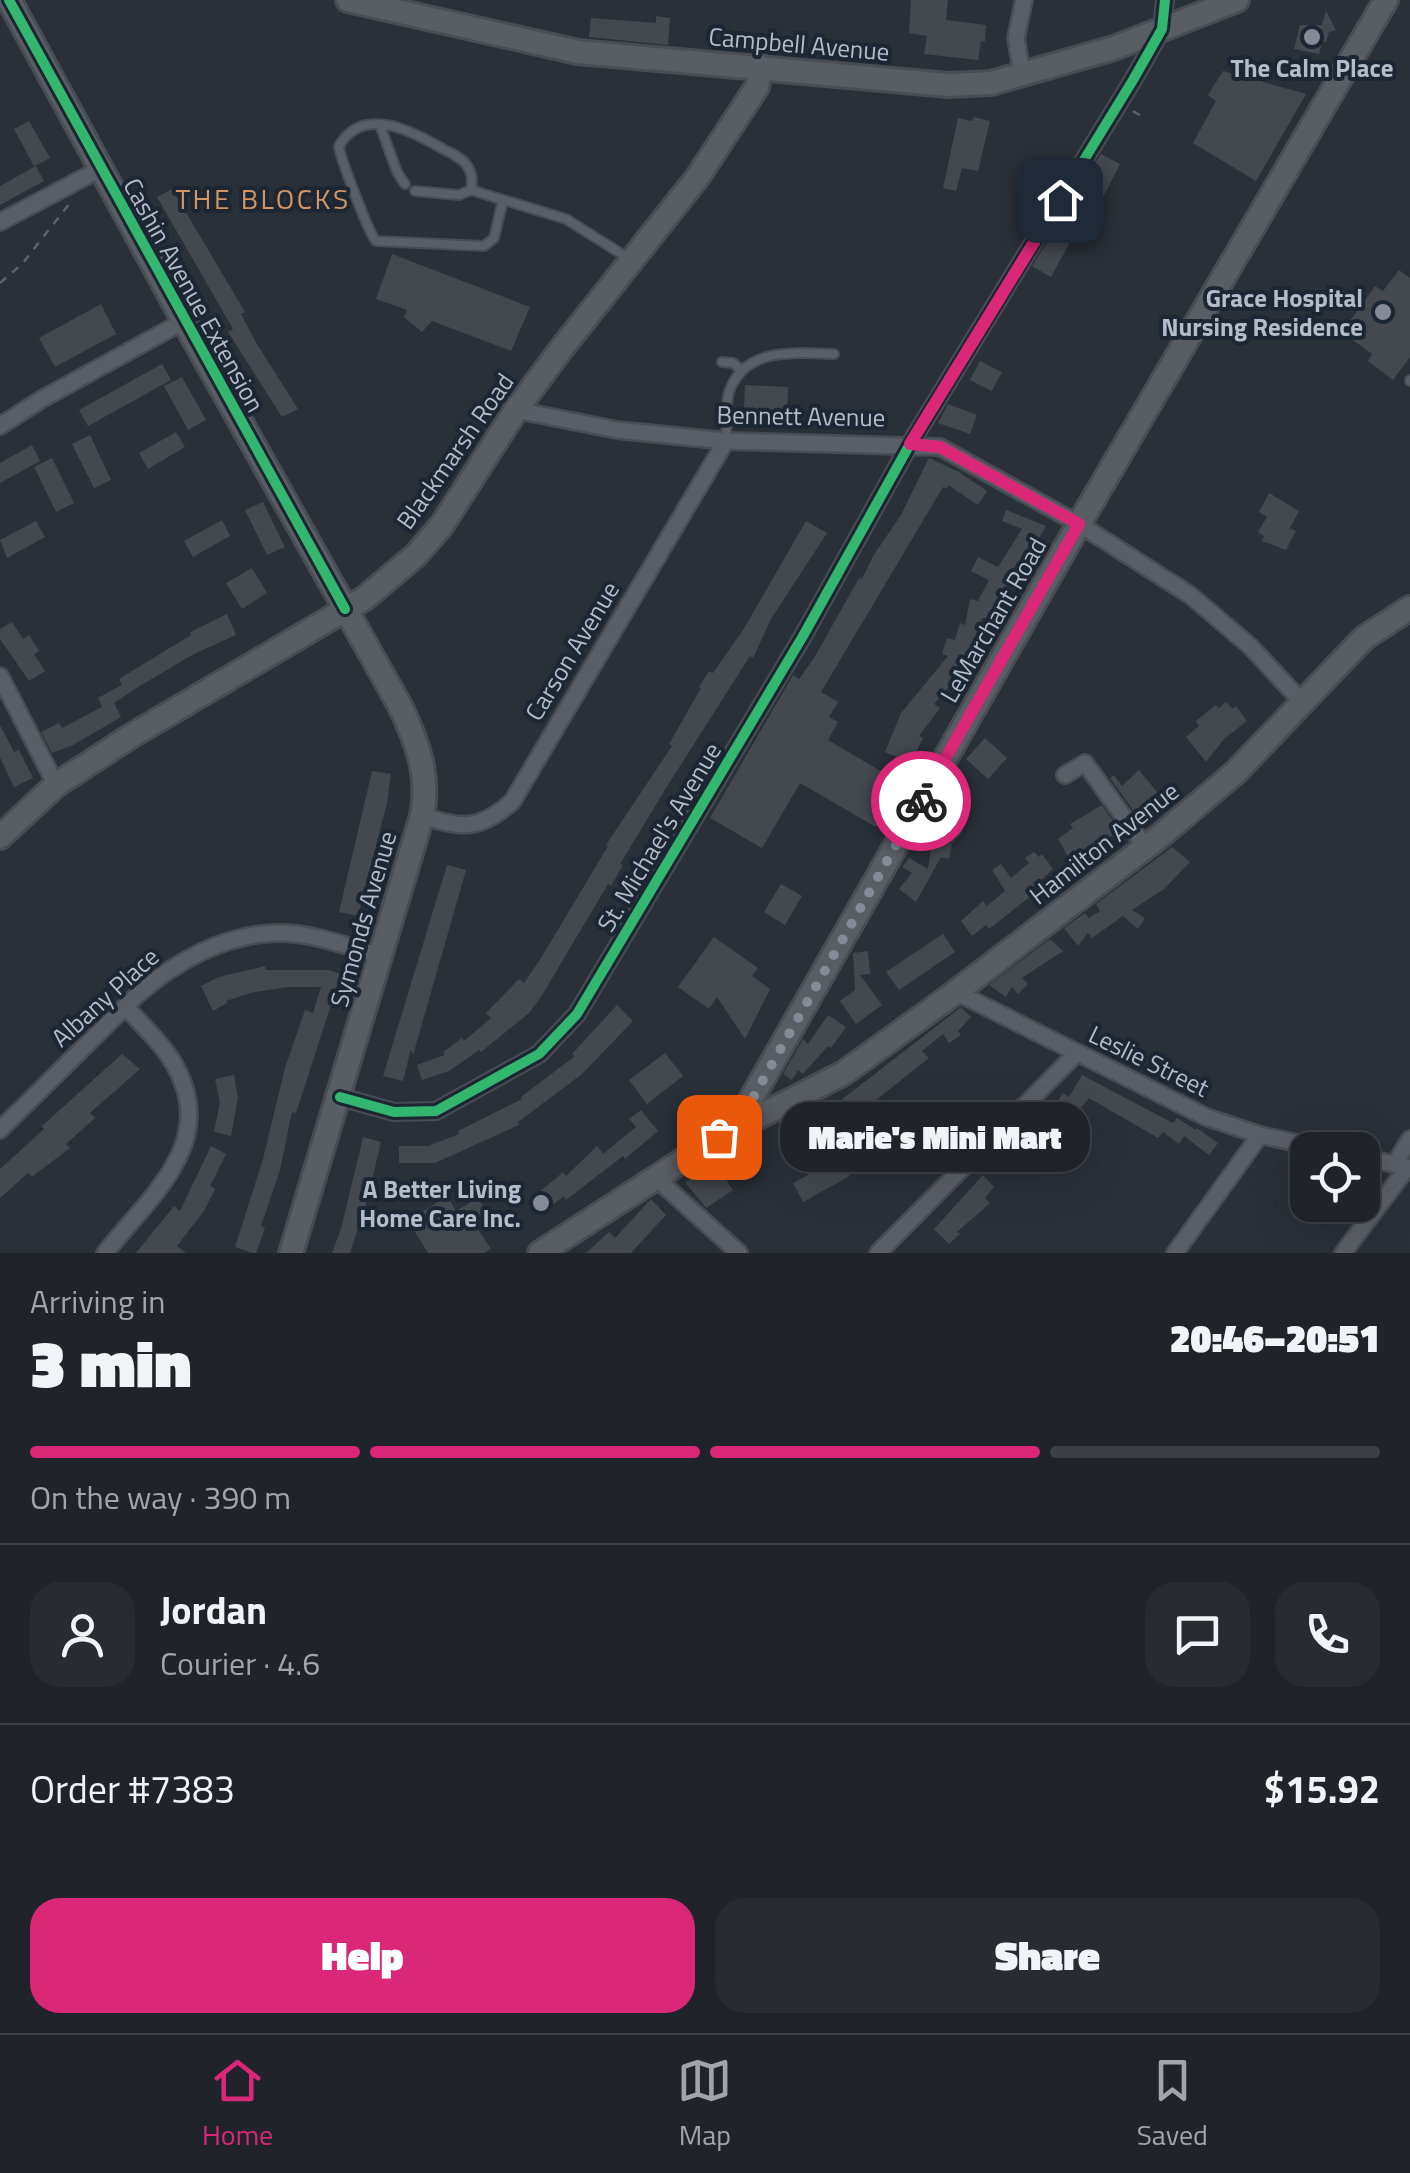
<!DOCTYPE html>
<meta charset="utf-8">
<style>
:root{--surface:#20242a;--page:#282c32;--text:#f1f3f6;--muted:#a2a4a8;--line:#3d4147;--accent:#db2777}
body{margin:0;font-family:"Titillium Web",sans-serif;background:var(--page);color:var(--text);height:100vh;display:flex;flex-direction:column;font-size:38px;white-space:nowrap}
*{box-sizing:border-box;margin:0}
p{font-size:32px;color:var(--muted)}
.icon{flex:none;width:55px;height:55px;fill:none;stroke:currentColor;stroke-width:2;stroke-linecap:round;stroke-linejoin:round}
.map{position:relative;height:1253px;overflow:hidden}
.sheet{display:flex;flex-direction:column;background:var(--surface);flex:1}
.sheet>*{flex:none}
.controls{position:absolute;left:1290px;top:1132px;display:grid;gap:20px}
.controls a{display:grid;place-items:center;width:90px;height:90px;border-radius:20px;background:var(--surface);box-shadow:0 10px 40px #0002,0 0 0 2px var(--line);font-size:50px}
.pin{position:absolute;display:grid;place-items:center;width:85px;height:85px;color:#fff;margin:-42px;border-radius:20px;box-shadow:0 5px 15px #0006}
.courier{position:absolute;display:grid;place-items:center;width:100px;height:100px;margin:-50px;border:8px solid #db2777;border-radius:50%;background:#fff;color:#222;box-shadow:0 2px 12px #0007}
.bubble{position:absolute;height:70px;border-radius:30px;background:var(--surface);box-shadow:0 10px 40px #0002,0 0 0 2px var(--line);font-size:32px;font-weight:800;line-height:70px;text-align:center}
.summary em{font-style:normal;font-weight:800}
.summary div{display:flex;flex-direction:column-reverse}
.summary{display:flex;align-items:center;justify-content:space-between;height:170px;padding:0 30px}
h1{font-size:65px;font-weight:800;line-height:75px}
.bar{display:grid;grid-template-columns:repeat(4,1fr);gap:15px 10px;align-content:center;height:120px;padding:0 30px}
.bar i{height:12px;border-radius:8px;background:var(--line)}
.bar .selected{background:var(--accent)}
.bar p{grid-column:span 4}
.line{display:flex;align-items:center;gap:25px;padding:0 30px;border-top:2px solid var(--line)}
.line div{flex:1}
.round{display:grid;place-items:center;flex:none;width:105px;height:105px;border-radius:30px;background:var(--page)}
.primary-button{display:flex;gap:20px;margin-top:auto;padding:20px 30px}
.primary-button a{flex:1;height:115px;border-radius:30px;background:var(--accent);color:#fff;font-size:40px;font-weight:800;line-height:115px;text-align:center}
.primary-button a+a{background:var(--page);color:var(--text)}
.menu{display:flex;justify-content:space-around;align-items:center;height:140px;border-top:2px solid var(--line);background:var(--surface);font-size:28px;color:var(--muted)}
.menu a{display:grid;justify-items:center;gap:5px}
.menu .selected{color:var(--accent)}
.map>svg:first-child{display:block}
</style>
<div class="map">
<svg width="1410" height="1253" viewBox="0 0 1410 1253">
<rect width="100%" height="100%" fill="#2a3038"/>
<path fill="#444950" d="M 911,0 L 948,0 L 946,20 L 986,25 L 985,42 L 981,41 L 978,60 L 924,54 L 927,36 L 909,33 Z
M 1326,11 L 1336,30 L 1329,32 L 1326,42 L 1322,42 L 1319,54 L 1294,49 L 1300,25 L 1322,25 Z
M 656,16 L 670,18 L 668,45 L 589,37 L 591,18 L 656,23 Z
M 1223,71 L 1306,94 L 1256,181 L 1193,143 L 1216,101 L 1208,95 Z
M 974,117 L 990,121 L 978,171 L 962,168 L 956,191 L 943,188 L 958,118 L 972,121 Z
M 29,121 L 50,158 L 34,166 L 14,129 Z
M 1101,154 L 1120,164 L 1101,201 L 1094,198 L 1051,277 L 1032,266 Z
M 36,166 L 44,181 L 0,205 L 0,186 Z
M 172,189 L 245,312 L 241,314 L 257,344 L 298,409 L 282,417 L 228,332 L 233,329 L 157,197 Z
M 392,254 L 530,307 L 511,351 L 432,321 L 422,332 L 404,317 L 407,310 L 376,299 Z
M 1399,270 L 1410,278 L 1410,357 L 1393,380 L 1368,361 L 1372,354 L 1342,332 L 1375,286 L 1383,291 Z
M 101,304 L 116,334 L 55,367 L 39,338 Z
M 980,361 L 1002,372 L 992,391 L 970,380 Z
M 162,364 L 171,380 L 88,426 L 79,410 Z
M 182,377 L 206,420 L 188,430 L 164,386 Z
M 745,385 L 788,387 L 787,413 L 744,411 Z
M 948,404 L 977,415 L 970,434 L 938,423 Z
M 176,432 L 185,447 L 148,469 L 139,453 Z
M 90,435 L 111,480 L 94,488 L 72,444 Z
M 32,445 L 40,461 L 0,483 L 0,463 Z
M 52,458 L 74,503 L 56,512 L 34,467 Z
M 929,458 L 959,472 L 987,491 L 978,505 L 948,485 L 947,489 L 943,487 L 821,692 L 838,702 L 829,717 L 838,722 L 828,740 L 901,783 L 876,827 L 800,783 L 762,848 L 710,818 L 793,675 L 799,679 L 814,658 L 859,578 L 862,579 L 873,556 L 901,515 Z
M 1269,493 L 1299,511 L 1290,528 L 1296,531 L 1286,550 L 1262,541 L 1264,536 L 1258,532 L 1267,517 L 1259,512 Z
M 263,502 L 285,547 L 267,555 L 245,510 Z
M 1006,510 L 1046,526 L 1002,604 L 996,600 L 992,619 L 982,618 L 968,664 L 934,704 L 940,708 L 919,736 L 923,738 L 911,763 L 885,752 L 901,713 L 948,656 L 942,654 L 947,638 L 955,640 L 960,623 L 965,625 L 970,599 L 978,601 L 989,580 L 971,571 L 978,557 L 998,567 L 1022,529 L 1002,521 Z
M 222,520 L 230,536 L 193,557 L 184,541 Z
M 36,521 L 45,537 L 7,558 L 0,540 Z
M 806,521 L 827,533 L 771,619 L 753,658 L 750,656 L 668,785 L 620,864 L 623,865 L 611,886 L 608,884 L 541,997 L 529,1013 L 481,1052 L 479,1050 L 449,1071 L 422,1080 L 417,1065 L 445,1055 L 443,1052 L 462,1038 L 464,1041 L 491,1018 L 486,1013 L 519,979 L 524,983 L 541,958 L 608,846 L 606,845 L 672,746 L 669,744 L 701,688 L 699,687 L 709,671 L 713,673 L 743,630 Z
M 252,568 L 267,593 L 242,609 L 226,583 Z
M 227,614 L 236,635 L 194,654 L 138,687 L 114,703 L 121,717 L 73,745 L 52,753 L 41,732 L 59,723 L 62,728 L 102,707 L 98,698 L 122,685 L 119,679 L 191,635 L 190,632 Z
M 12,622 L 23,639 L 29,635 L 39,651 L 34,654 L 45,671 L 29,681 L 0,639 L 0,629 Z
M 1226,702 L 1233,709 L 1236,706 L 1247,721 L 1224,739 L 1206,762 L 1186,737 L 1199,726 L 1196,721 L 1216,705 L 1219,708 Z
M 0,725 L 14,752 L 19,750 L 33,778 L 14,787 L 0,757 Z
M 985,738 L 1007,758 L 988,779 L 966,759 Z
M 1139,770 L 1162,798 L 1138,817 L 1110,778 L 1114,775 L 1122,786 Z
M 372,771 L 391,774 L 387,803 L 358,916 L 339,912 Z
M 946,798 L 971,808 L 961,834 L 952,843 L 933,824 Z
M 1102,805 L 1119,830 L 1106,840 L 1109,844 L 1074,867 L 1058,839 L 1073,828 L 1070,824 Z
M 932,841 L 952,843 L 949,859 L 941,857 L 916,902 L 899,889 L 912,873 L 902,867 L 909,858 L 928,869 Z
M 1172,847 L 1190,862 L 1164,889 L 1132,910 L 1145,918 L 1138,929 L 1123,916 L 1092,938 L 1088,933 L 1078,946 L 1064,928 L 1085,913 L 1089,918 L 1100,911 L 1096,904 Z
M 1034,852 L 1039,857 L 1042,854 L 1053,869 L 1028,892 L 1031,896 L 989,929 L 986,925 L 972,936 L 961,921 L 983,901 L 987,906 L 1005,891 L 992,870 L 1001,864 L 1011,878 L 1029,863 L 1025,858 Z
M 447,865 L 466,870 L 413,1055 L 411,1049 L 403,1081 L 383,1076 Z
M 781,884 L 802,896 L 785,925 L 764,912 Z
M 943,934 L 955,952 L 899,990 L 886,972 Z
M 714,937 L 758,968 L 752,976 L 770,989 L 745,1039 L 717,997 L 709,1009 L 678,987 Z
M 1050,939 L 1063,951 L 1022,978 L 1028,984 L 1018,994 L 1012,987 L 1006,997 L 989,985 Z
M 868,951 L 870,974 L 860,975 L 882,1005 L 856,1024 L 840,1001 L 855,990 L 853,953 Z
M 265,966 L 266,970 L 328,970 L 341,974 L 296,1113 L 292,1112 L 280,1170 L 261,1226 L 265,1228 L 256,1253 L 253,1253 L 235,1247 L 263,1159 L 285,1068 L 305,1010 L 313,1013 L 321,987 L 287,987 L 250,993 L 226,1001 L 227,1003 L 213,1011 L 201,986 L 219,977 Z
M 617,1005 L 633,1021 L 582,1074 L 518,1122 L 519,1125 L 435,1163 L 399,1163 L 399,1146 L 428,1146 L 459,1134 L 458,1131 L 522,1099 L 521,1097 L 575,1056 L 572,1054 Z
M 961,1007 L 971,1017 L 958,1031 L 961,1035 L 949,1043 L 943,1034 L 922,1051 L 929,1058 L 852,1119 L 836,1128 L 827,1111 Z
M 828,1015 L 846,1027 L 831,1048 L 828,1046 L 803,1074 L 798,1070 L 792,1080 L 783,1074 L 803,1039 L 808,1044 Z
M 665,1053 L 683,1076 L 647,1104 L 629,1080 Z
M 122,1054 L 140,1069 L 90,1113 L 95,1118 L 66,1144 L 70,1148 L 32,1177 L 28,1173 L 0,1198 L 0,1169 L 44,1129 L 42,1126 Z
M 234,1075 L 238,1098 L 231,1136 L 214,1132 L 220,1102 L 215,1079 Z
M 1082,1075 L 1173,1123 L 1177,1118 L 1196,1130 L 1197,1128 L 1218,1143 L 1209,1155 L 1184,1136 L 1179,1144 L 1163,1132 L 1158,1138 L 1089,1098 L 1051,1145 L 1032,1132 L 1040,1119 L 1044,1122 L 1063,1093 L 1069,1097 Z
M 641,1110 L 658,1131 L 625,1159 L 623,1156 L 566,1200 L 564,1196 L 541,1214 L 530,1200 L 563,1172 L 566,1176 L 597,1146 L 603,1154 L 636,1127 L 629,1119 Z
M 363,1137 L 381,1142 L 367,1201 L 350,1253 L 332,1253 L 341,1229 Z
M 211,1146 L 226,1154 L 210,1186 L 215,1189 L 204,1211 L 177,1246 L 186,1253 L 136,1253 L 174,1206 L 180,1211 Z
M 840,1158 L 850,1176 L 803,1202 L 793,1183 Z
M 715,1163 L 733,1190 L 706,1208 L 685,1182 Z
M 983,1175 L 994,1187 L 985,1198 L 990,1203 L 957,1232 L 960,1234 L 949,1244 L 934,1229 Z
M 447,1196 L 456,1211 L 478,1198 L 488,1213 L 473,1222 L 491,1249 L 484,1253 L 428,1253 L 408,1221 Z
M 651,1199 L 666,1215 L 631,1253 L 586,1253 L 609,1232 L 615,1238 Z"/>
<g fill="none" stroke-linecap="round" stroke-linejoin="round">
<g stroke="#484c53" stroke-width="12">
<path id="lane" d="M 380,125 L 397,172 L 405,184
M 471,190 C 472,181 473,175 468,167 C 463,158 452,154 443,149 C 414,132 363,104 339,146 C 339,155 370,236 376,241 L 484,246 L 494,238 L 503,200
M 415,191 L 459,195 L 471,190 L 566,219 L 628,258
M 722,362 L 733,363 L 742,371
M 1410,381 L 1410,380
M 726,441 C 727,426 725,406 729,392 C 745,346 795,353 834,354"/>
</g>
<g stroke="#484c53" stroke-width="20">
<path id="street" d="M 1022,75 L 1016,38 L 1024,0
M 0,222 L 102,168
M 516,410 L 617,430 L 726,441 L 940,447 L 1079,524 L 1190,595 L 1250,646 L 1303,703
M 0,426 L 42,399 L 184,321
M 0,676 L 56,785
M 1065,775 L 1085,763 L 1146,848
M 422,816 C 462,828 478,831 512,802 L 726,441
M 956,992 L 1206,1117 L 1260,1135 L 1329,1150
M 340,1097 L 394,1112 L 436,1111 L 539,1054 L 577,1014 L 803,636 L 910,444 L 1133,80 L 1162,29 L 1165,0
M 0,1130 L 137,995 C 176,961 226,933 280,933 C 314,933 349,947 381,956
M 1362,1157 L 1410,1168
M 1395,1164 L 1410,1139
M 657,1179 L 739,1253
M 105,1253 C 155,1191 225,1136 167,1053 C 155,1037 139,1022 126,1007
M 878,1253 L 1077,1053
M 1175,1253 L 1260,1135
M 1343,1253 L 1407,1168"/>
</g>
<g stroke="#484c53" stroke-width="28">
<path id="secondary" d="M 9,0 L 184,321 L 400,706 C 417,741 430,775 422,816 L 291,1253
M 348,0 L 578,52 L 949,85 L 991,83 L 1114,48 L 1237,0
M 0,837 L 56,785 L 131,736 L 365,598 L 416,555 L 442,525 L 516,410 L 562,348 L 697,178 L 757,87 L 761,67
M 719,1137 L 749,1103 L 1079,524 L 1386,0
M 540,1253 L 719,1137 L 844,1073 L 956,992 L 1159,837 L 1236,772 L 1364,638 L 1410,608"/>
</g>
<path stroke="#5d636a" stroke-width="2.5" stroke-dasharray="8 8" stroke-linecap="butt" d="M 1133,111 L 1143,117
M 0,283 L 22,264 L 70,203"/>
<use href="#lane" stroke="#5a5e66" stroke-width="8"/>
<use href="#street" stroke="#5a5e66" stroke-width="15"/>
<use href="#secondary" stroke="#595d64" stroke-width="22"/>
<g stroke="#1d2633" stroke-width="16">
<path id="cycleway" d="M 9,0 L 345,609
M 340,1097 L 394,1112 L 436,1111 L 539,1054 L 577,1014 L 803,636 L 910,444 L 1133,80 L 1162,29 L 1165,0"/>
</g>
<use href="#cycleway" stroke="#33b770" stroke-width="10"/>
</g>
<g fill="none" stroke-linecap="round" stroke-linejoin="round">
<path stroke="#848b96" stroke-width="10" stroke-dasharray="0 18" d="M 719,1137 L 750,1103 L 921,801"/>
<path stroke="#db2777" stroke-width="12" d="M 921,801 L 1079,524 L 940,447 L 910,444 L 1060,200"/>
</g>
<g fill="#848b96" stroke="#1d2633" stroke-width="4">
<circle cx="1312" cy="37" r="10"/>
<circle cx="1383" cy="312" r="10"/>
<circle cx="541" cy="1203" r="10"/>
</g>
<g text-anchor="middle" stroke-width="8" stroke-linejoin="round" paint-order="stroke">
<g font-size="25" fill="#b4bcc9" stroke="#1d2633">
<text transform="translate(799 44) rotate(5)" y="9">Campbell Avenue</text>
<text transform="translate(194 295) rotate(61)" y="9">Cashin Avenue Extension</text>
<text transform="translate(801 416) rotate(1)" y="9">Bennett Avenue</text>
<text transform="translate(455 451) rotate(-55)" y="9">Blackmarsh Road</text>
<text transform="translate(993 620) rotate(-60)" y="9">LeMarchant Road</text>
<text transform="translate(572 651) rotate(-59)" y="9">Carson Avenue</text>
<text transform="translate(659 837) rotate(-59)" y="9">St. Michael's Avenue</text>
<text transform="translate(1104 843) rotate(-38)" y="9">Hamilton Avenue</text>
<text transform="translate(363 919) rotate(-74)" y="9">Symonds Avenue</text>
<text transform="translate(105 997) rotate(-42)" y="9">Albany Place</text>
<text transform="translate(1149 1061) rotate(26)" y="9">Leslie Street</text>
</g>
<g font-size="25" font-weight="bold" fill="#b4bcc9" stroke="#1d2633" text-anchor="end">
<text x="1312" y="77" text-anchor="middle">The Calm Place</text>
<text x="1363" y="307">Grace Hospital<tspan x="1363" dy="29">Nursing Residence</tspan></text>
<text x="521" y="1198">A Better Living<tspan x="521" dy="29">Home Care Inc.</tspan></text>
</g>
<g font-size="28" letter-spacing="2.5" fill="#d59563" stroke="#1d2633">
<text x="263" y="209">THE BLOCKS</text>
</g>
</g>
</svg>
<div class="controls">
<a><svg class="icon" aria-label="locate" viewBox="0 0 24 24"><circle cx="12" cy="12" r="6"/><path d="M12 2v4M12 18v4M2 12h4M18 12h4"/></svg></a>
</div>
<div class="pin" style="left:719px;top:1137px;background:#ea580c"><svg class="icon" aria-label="bag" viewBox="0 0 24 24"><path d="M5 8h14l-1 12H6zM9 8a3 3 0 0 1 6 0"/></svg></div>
<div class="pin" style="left:1060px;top:200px;background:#1f2937"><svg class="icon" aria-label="home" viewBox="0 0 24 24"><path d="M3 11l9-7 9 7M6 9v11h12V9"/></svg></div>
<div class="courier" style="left:921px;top:801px"><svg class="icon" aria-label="bike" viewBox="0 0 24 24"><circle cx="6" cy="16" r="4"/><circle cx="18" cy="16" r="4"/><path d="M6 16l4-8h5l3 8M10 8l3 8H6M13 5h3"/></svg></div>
<div class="bubble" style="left:780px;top:1102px;width:310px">Marie's Mini Mart</div>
</div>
<section class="sheet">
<div class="summary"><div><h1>3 min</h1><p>Arriving in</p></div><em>20:46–20:51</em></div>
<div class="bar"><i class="selected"></i><i class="selected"></i><i class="selected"></i><i></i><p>On the way · 390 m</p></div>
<div class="line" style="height:180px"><a class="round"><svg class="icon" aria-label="person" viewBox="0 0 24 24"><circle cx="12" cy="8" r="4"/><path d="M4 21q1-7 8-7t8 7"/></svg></a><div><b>Jordan</b><p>Courier · 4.6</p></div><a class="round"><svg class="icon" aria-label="chat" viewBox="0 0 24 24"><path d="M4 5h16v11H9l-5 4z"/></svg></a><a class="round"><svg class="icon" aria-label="phone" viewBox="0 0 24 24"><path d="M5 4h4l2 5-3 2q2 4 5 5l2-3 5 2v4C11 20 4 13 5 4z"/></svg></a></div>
<div class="line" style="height:130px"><div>Order #7383</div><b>$15.92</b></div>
<div class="primary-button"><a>Help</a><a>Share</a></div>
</section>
<nav class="menu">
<a class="selected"><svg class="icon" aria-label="home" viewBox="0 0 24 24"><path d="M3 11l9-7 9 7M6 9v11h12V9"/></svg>Home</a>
<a><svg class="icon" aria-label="map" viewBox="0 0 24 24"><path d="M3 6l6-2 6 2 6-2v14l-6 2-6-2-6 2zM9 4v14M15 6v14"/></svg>Map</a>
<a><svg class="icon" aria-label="saved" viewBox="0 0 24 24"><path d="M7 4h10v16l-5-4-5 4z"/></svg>Saved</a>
</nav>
